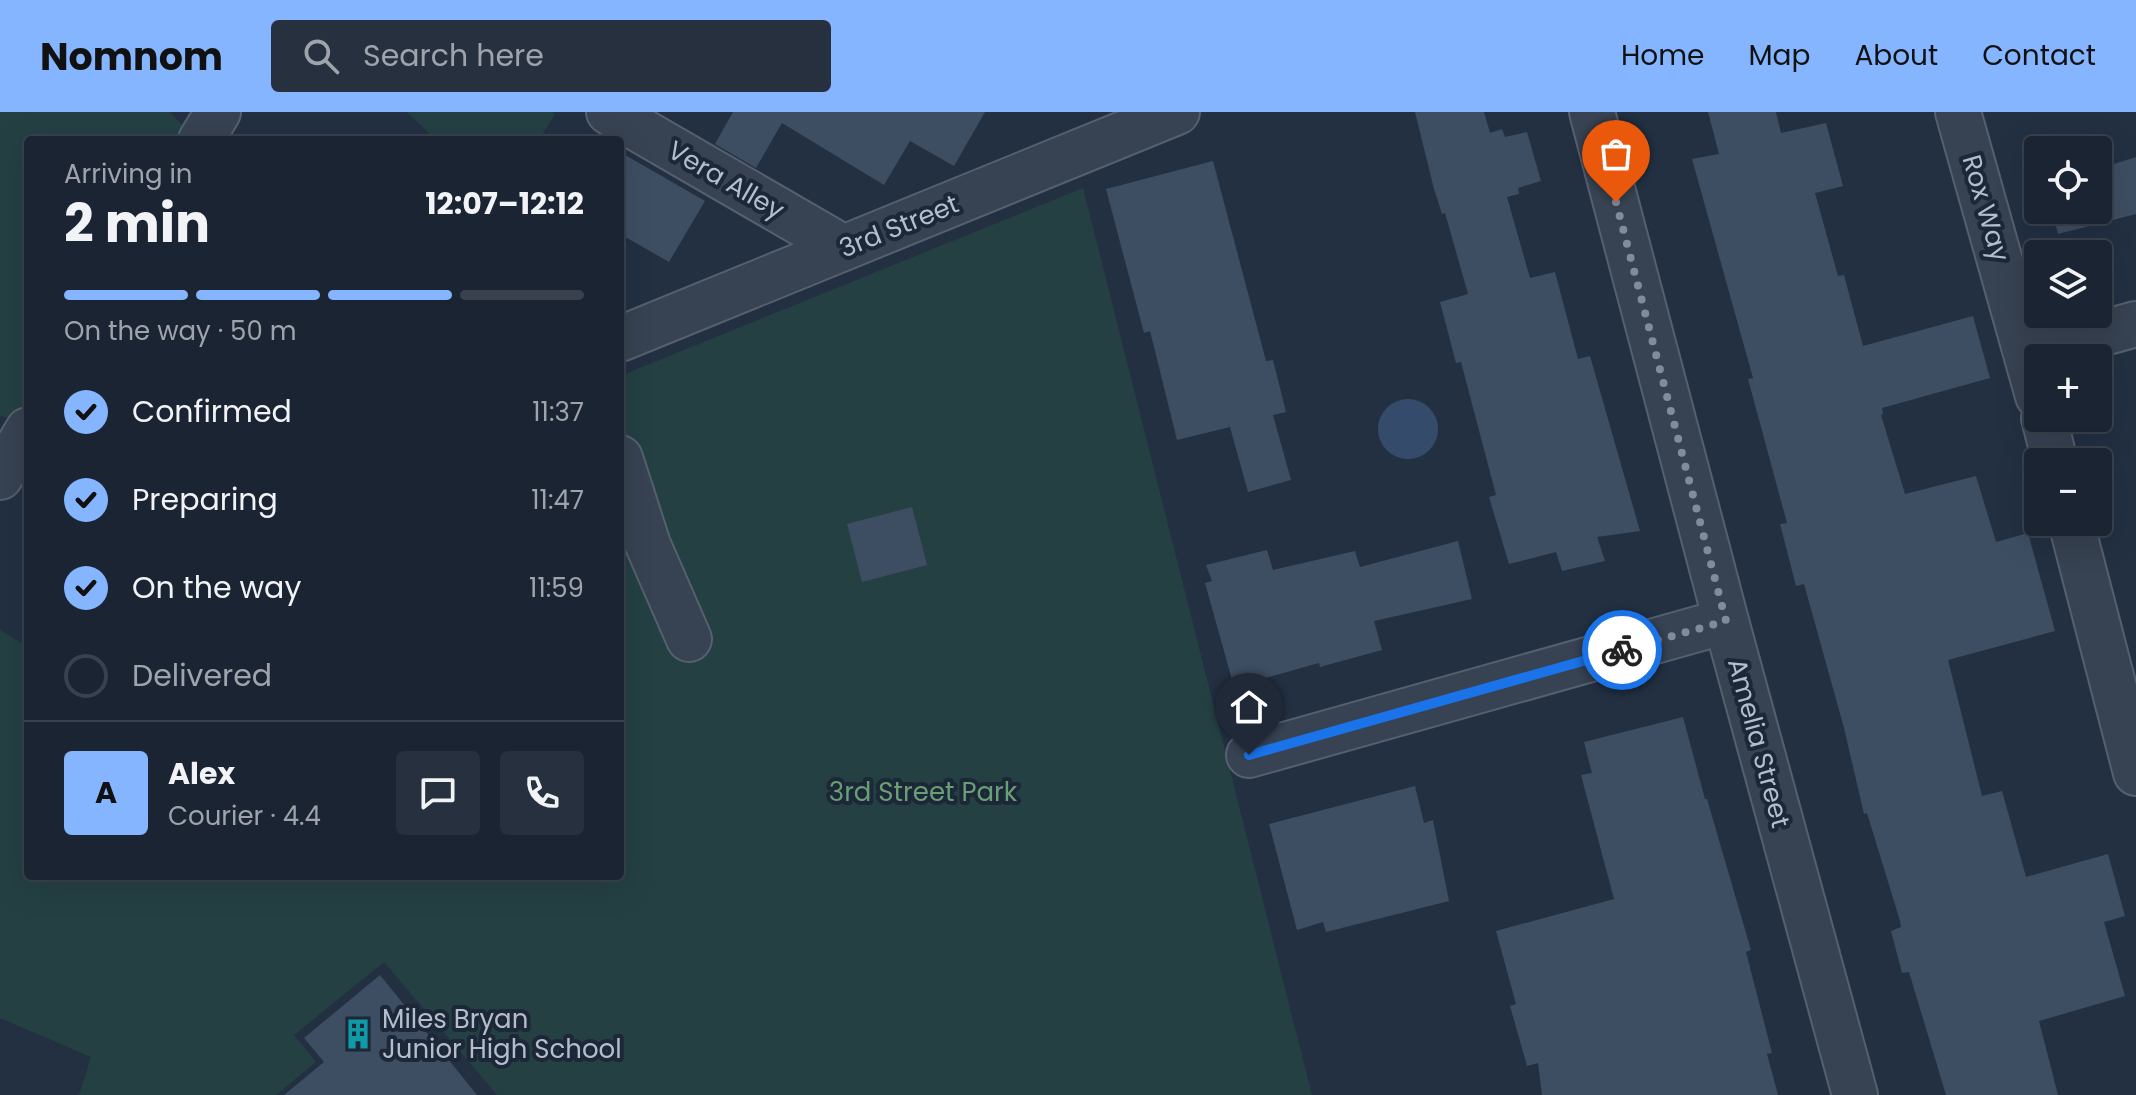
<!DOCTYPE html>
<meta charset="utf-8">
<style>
:root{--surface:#1a2432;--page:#27303e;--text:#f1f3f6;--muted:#9fa4ac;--line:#38414d;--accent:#85b5ff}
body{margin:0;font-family:Poppins,sans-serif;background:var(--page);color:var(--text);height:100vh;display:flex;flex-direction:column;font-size:30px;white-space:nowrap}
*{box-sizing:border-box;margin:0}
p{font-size:26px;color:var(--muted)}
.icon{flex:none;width:44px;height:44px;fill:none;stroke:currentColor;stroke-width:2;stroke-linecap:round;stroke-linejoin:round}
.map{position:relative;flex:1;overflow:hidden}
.details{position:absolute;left:24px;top:24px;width:600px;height:744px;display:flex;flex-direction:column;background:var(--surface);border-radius:8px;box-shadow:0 8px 32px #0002,0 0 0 2px var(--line)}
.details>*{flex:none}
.controls{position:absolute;left:2024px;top:24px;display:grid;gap:16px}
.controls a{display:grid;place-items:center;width:88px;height:88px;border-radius:8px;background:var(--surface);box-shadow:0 8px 32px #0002,0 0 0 2px var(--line);font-size:40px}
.pin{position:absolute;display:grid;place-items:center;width:68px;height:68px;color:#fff;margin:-82px -34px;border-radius:50% 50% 50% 0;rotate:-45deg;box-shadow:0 0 8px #0007}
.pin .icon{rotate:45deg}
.courier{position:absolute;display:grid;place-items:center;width:80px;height:80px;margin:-40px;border:6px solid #1a73e8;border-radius:50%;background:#fff;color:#222;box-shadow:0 2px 10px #0007}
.headline em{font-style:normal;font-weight:700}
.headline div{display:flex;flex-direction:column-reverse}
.headline{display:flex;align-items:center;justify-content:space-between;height:136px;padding:0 40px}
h1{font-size:52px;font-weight:700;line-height:60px}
.bar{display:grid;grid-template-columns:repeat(4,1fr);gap:12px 8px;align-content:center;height:96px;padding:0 40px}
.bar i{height:10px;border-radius:6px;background:var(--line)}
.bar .selected{background:var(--accent)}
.bar p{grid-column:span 4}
.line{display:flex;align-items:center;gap:20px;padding:0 40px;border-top:2px solid var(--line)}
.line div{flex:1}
.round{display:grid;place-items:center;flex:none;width:84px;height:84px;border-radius:8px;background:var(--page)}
ol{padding:0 40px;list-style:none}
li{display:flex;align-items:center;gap:24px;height:88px}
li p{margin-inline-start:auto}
li .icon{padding:8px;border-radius:50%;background:var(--accent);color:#111;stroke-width:4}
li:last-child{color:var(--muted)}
li i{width:44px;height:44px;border:4px solid var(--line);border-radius:50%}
header{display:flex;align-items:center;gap:48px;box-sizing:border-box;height:112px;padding:0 40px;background:var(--accent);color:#111}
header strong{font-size:38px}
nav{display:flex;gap:44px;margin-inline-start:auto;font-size:28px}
.search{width:560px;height:72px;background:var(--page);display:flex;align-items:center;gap:20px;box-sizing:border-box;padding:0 28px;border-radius:8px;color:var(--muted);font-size:30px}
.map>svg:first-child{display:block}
</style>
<header>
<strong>Nomnom</strong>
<div class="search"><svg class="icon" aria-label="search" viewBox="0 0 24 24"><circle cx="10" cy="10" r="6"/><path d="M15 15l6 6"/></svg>Search here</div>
<nav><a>Home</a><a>Map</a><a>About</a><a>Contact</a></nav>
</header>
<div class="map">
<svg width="2136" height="983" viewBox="0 0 2136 983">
<rect width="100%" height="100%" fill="#223042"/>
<path fill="#244043" d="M 0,0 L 170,0 L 193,25 L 191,28 L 28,28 L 28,302 L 24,309 L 0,304 Z
M 407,0 L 552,0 L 555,2 L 539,28 L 436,28 Z
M 1083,76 L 1312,983 L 497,983 L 384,850 L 294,923 L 316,950 L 276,983 L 79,983 L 91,945 L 0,906 L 0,518 L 28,535 L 28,764 L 620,764 L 620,264 Z"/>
<path fill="#344b6b" d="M1378 317a30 30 0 1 1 60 0a30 30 0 1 1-60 0Z"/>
<path fill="#3e4e62" d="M 733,0 L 985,0 L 954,54 L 910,29 L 884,73 L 782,11 L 756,56 L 715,32 Z
M 1415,0 L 1484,0 L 1490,21 L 1502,17 L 1505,25 L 1527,20 L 1541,69 L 1518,76 L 1519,82 L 1507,85 L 1530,166 L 1555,160 L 1578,247 L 1590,244 L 1640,419 L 1597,425 L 1605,449 L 1562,459 L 1556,440 L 1509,452 L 1489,385 L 1496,383 L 1461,250 L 1456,251 L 1440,190 L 1468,182 L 1445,101 L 1442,102 L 1434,77 Z
M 1708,0 L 1776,0 L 1781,21 L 1826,11 L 1843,74 L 1815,81 L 1838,164 L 1844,163 L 1863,234 L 1973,204 L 1990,266 L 1882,296 L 1883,302 L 1881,303 L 1905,382 L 1976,364 L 1996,430 L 2028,421 L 2055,519 L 1948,548 L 1982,684 L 2002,679 L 2026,765 L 2108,742 L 2125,804 L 2104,810 L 2125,884 L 2039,909 L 2058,983 L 1946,983 L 1909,860 L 1902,861 L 1891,819 L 1901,815 L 1900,809 L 1867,701 L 1864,702 L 1844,616 L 1804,472 L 1796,474 L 1780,412 L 1787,411 L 1748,267 L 1753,266 L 1692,47 L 1719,42 Z
M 620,40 L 705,89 L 669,150 L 620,122 Z
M 2136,45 L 2136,102 L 2058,122 L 2052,98 L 2098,98 L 2098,57 Z
M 1213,49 L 1266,249 L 1273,248 L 1286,300 L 1273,303 L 1291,368 L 1248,380 L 1230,315 L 1177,328 L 1150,219 L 1144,221 L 1106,77 Z
M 912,395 L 927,453 L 862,470 L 847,412 Z
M 1458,429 L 1472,487 L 1374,509 L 1382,538 L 1320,555 L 1319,551 L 1234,575 L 1205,471 L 1212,469 L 1206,453 L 1267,438 L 1273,458 L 1355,439 L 1360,455 Z
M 1683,605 L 1705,687 L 1707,687 L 1751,838 L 1746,840 L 1772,941 L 1767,942 L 1778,983 L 1542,983 L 1538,951 L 1527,954 L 1510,894 L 1516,892 L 1496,819 L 1614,787 L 1581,663 L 1592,661 L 1584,630 Z
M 1415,674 L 1424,711 L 1433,708 L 1449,789 L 1326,820 L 1323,810 L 1297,818 L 1269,712 Z
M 380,863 L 477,983 L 284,983 L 324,950 L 304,926 Z"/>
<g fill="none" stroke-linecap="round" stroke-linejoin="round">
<g stroke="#55606f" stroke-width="48">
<path id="minor" d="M 609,0 L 844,136
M 1592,0 L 1726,509 L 1855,983
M 1958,0 L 2038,284
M 201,28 L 218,0
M 620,227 L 1177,0
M 2027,242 L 2136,212
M 2044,306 L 2055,350
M 620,346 L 648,433 L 689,527
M 0,365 L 28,318
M 2071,410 L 2136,661
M 1249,643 L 1726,509"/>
</g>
<use href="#minor" stroke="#374252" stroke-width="44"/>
</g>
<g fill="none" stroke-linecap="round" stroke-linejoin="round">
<path stroke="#808c9c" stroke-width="8" stroke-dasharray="0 14.4" d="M 1616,90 L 1726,509 L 1622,538"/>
<path stroke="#1a73e8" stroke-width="10" d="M 1249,643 L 1622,538"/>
</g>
<defs>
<g id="building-bare" transform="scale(2.4)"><path d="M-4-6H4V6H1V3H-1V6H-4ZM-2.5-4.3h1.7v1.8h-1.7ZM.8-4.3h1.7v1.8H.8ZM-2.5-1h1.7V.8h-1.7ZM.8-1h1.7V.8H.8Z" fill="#0f9aa8" stroke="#1c2737" stroke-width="2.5" paint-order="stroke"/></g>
</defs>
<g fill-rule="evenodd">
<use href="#building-bare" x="358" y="922"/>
</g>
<g text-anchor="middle" stroke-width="8" stroke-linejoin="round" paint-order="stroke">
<g font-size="26" fill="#b3bdcc" stroke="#1c2737">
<text transform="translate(726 68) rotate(30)" y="9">Vera Alley</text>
<text transform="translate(1986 96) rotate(74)" y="9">Rox Way</text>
<text transform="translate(899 114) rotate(-22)" y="9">3rd Street</text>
<text transform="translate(1759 631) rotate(75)" y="9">Amelia Street</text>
</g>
<g font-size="26" fill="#689f74" stroke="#1c2737">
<text x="923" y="689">3rd Street Park</text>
</g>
<g font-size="26" fill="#b3bdcc" stroke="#1c2737" text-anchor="start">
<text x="382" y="916">Miles Bryan<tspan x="382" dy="30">Junior High School</tspan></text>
</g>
</g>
</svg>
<div class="controls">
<a><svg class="icon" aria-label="locate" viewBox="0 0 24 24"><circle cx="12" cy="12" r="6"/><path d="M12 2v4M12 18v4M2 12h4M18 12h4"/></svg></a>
<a><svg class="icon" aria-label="layers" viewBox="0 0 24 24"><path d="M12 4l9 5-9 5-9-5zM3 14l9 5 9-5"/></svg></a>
<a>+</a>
<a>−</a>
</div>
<div class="pin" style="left:1616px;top:90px;background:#ea580c"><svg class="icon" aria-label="bag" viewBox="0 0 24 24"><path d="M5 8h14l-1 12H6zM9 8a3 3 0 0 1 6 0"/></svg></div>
<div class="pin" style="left:1249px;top:643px;background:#1f2937"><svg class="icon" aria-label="home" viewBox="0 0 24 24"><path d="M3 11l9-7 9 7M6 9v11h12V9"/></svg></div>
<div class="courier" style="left:1622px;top:538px"><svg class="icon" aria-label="bike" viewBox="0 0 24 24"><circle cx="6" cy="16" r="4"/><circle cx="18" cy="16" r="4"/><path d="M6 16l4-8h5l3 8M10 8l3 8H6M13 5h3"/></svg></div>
<section class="details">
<div class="headline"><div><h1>2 min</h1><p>Arriving in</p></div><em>12:07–12:12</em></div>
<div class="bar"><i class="selected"></i><i class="selected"></i><i class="selected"></i><i></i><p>On the way · 50 m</p></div>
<ol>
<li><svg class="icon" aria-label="check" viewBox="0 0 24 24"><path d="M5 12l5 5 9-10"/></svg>Confirmed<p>11:37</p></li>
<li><svg class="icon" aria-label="check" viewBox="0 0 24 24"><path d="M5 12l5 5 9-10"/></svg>Preparing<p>11:47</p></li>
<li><svg class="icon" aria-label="check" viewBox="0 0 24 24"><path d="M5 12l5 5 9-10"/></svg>On the way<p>11:59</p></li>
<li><i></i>Delivered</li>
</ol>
<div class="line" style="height:144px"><b class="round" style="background:var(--accent);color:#111">A</b><div><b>Alex</b><p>Courier · 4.4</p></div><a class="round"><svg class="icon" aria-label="chat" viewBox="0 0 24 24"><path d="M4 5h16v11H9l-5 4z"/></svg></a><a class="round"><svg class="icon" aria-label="phone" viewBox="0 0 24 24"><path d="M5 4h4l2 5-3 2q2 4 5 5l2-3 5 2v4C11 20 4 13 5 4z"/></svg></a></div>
</section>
</div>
